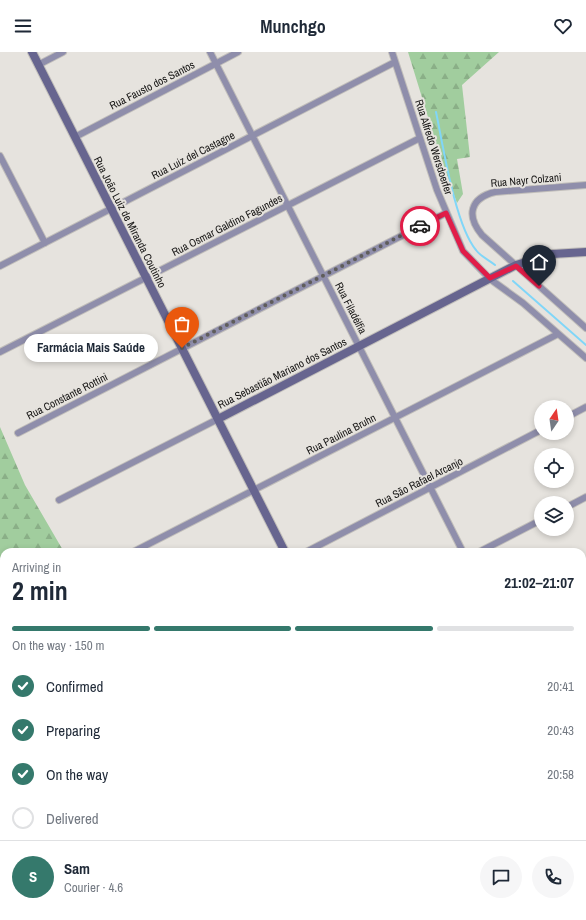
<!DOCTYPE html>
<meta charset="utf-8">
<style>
:root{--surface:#fff;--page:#f6f6f7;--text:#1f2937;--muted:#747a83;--line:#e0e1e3;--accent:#35796c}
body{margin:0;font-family:"Archivo Narrow",sans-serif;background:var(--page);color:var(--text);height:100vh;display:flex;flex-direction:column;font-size:15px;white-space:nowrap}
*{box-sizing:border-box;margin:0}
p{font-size:13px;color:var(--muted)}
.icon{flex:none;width:22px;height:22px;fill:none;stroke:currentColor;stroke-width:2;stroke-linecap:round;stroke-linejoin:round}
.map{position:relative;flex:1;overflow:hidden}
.side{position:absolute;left:0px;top:496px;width:586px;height:372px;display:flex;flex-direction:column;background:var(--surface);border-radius:12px 12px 0 0;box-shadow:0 2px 6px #0003}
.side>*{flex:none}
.needle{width:26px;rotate:13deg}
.buttons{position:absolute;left:534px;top:348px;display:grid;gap:8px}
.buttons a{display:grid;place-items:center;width:40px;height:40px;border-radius:50%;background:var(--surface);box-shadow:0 2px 6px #0003;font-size:20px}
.pin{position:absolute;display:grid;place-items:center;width:34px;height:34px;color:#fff;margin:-41px -17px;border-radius:50% 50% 50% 0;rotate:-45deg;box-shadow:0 0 4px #0007}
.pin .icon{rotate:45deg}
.courier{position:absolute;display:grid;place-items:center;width:40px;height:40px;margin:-20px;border:3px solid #e11d48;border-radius:50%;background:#fff;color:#222;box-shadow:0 1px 5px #0007}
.bubble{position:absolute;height:28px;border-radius:14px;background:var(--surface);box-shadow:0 2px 6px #0003;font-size:13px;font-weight:800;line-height:28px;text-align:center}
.head em{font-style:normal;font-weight:800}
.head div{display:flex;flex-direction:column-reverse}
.head{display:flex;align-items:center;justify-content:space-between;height:68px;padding:0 12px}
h1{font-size:26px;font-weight:800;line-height:30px}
.bar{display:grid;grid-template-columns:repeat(4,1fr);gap:6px 4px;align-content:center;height:48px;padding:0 12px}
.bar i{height:5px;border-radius:3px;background:var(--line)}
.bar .on{background:var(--accent)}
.bar p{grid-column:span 4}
.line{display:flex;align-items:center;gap:10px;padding:0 12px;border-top:1px solid var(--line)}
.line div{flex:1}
.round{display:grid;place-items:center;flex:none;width:42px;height:42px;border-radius:21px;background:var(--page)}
ol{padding:0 12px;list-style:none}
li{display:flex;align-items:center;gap:12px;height:44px}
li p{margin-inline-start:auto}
li .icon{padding:4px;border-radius:50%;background:var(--accent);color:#fff;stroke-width:4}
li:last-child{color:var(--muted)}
li i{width:22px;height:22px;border:2px solid var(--line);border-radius:50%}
header{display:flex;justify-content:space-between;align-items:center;height:52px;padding:0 12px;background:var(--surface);font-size:18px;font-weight:800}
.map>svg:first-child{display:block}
</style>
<header><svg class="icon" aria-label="menu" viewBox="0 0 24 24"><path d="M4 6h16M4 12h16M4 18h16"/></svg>Munchgo<svg class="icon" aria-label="heart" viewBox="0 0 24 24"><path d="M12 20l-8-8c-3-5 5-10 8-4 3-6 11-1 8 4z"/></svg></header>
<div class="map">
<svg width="586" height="868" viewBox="0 0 586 868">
<defs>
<pattern id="forest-firs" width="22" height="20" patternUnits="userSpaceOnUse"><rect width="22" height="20" fill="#a1cd9e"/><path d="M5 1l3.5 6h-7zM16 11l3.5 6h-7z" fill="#8aaf87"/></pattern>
</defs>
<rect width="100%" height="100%" fill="#e6e3de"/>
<path fill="url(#forest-firs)" d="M 408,0 L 499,0 L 462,33 L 470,105 L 457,107 L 463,142 L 457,151 L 440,104 Z
M 0,375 L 25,433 L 64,500 L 4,500 L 4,652 L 0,651 Z"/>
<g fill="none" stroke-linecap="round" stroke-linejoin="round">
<path stroke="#80d6f8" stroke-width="2" d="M 436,60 C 443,93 455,173 476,198 C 480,204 489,208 495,213
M 513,229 L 586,293
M 582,676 L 586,678
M 40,868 L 47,864"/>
<g stroke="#c1beba" stroke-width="8">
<path id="street" d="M 210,0 L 463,500
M 392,0 L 437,138 L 463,199 L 490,227 L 523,251 L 586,306
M 38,13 L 63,0
M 75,85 L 238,0
M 0,104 L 45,191
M 586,133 L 495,140 C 470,146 466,164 482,183 L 586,276
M 0,214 L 395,10
M 0,300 L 420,86
M 567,365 L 586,355
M 18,381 L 446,161
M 59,448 L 218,367
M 567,455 L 586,445
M 133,500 L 558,282
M 306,500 L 541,378
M 479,500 L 541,468
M 582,615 L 586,613
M 582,628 L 586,634"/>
</g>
<g stroke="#c1beba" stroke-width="10">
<path id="secondary" d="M 32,0 L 285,500
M 218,367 L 516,213 L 552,202 L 586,200
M 582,539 L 586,537"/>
</g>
<use href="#street" stroke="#8f8eab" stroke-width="6"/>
<use href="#secondary" stroke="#67658f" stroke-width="8"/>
</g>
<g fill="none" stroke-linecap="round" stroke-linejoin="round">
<path stroke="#5f5d5b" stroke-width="4" stroke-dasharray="0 7.2" d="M 182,296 L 420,174"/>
<path stroke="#e11d48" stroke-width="5" d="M 420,174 L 446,161 L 463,199 L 490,226 L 516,214 L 539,234"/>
</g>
<g text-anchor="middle" stroke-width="4" stroke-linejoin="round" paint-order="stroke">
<g font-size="11" fill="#161514" stroke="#e6e3de">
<text transform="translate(152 33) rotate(-27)" y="4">Rua Fausto dos Santos</text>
<text transform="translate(434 95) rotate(72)" y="4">Rua Alfredo Wersdoerfer</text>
<text transform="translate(193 103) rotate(-27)" y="4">Rua Luiz del Castagne</text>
<text transform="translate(526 128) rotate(-5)" y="4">Rua Nayr Colzani</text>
<text transform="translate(130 170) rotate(63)" y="4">Rua João Luiz de Miranda Coutinho</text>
<text transform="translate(227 173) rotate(-27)" y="4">Rua Osmar Galdino Fagundes</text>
<text transform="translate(351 256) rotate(63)" y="4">Rua Filadélfia</text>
<text transform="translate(282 321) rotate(-27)" y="4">Rua Sebastião Mariano dos Santos</text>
<text transform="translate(67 344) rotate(-27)" y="4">Rua Constante Rottini</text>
<text transform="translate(341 382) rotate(-27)" y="4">Rua Paulina Bruhn</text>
<text transform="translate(419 430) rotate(-27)" y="4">Rua São Rafael Arcanjo</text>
</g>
</g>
</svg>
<div class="buttons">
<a><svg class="needle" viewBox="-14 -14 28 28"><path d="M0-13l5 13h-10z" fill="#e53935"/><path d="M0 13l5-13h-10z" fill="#747a83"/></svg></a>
<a><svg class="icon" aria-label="locate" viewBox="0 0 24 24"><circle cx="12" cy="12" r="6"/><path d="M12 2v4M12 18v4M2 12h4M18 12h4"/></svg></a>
<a><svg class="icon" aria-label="layers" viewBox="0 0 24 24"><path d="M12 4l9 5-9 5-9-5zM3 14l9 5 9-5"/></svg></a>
</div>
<div class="pin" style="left:182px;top:296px;background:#ea580c"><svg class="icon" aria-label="bag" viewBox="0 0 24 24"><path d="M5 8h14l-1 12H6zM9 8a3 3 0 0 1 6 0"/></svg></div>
<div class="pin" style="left:539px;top:234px;background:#1f2937"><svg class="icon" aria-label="home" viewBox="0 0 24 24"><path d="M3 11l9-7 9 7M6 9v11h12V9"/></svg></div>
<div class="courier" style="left:420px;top:174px"><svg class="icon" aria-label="car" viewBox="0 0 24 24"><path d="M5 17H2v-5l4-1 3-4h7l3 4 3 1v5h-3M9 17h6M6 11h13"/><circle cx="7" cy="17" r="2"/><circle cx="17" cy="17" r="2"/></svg></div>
<div class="bubble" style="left:24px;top:282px;width:134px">Farmácia Mais Saúde</div>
<section class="side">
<div class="head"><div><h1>2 min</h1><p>Arriving in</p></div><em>21:02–21:07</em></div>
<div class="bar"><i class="on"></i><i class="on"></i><i class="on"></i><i></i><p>On the way · 150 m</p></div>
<ol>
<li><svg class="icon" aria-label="check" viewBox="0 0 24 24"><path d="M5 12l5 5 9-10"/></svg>Confirmed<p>20:41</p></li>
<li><svg class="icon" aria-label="check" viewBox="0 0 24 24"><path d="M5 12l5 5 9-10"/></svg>Preparing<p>20:43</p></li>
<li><svg class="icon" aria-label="check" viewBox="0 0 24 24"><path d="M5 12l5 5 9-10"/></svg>On the way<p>20:58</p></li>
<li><i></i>Delivered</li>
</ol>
<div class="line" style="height:72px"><b class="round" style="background:var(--accent);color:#fff">S</b><div><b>Sam</b><p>Courier · 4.6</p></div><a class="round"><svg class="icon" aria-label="chat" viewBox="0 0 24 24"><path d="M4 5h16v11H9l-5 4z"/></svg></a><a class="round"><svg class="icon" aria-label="phone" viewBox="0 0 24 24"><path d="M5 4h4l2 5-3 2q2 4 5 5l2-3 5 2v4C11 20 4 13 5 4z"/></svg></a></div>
</section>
</div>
